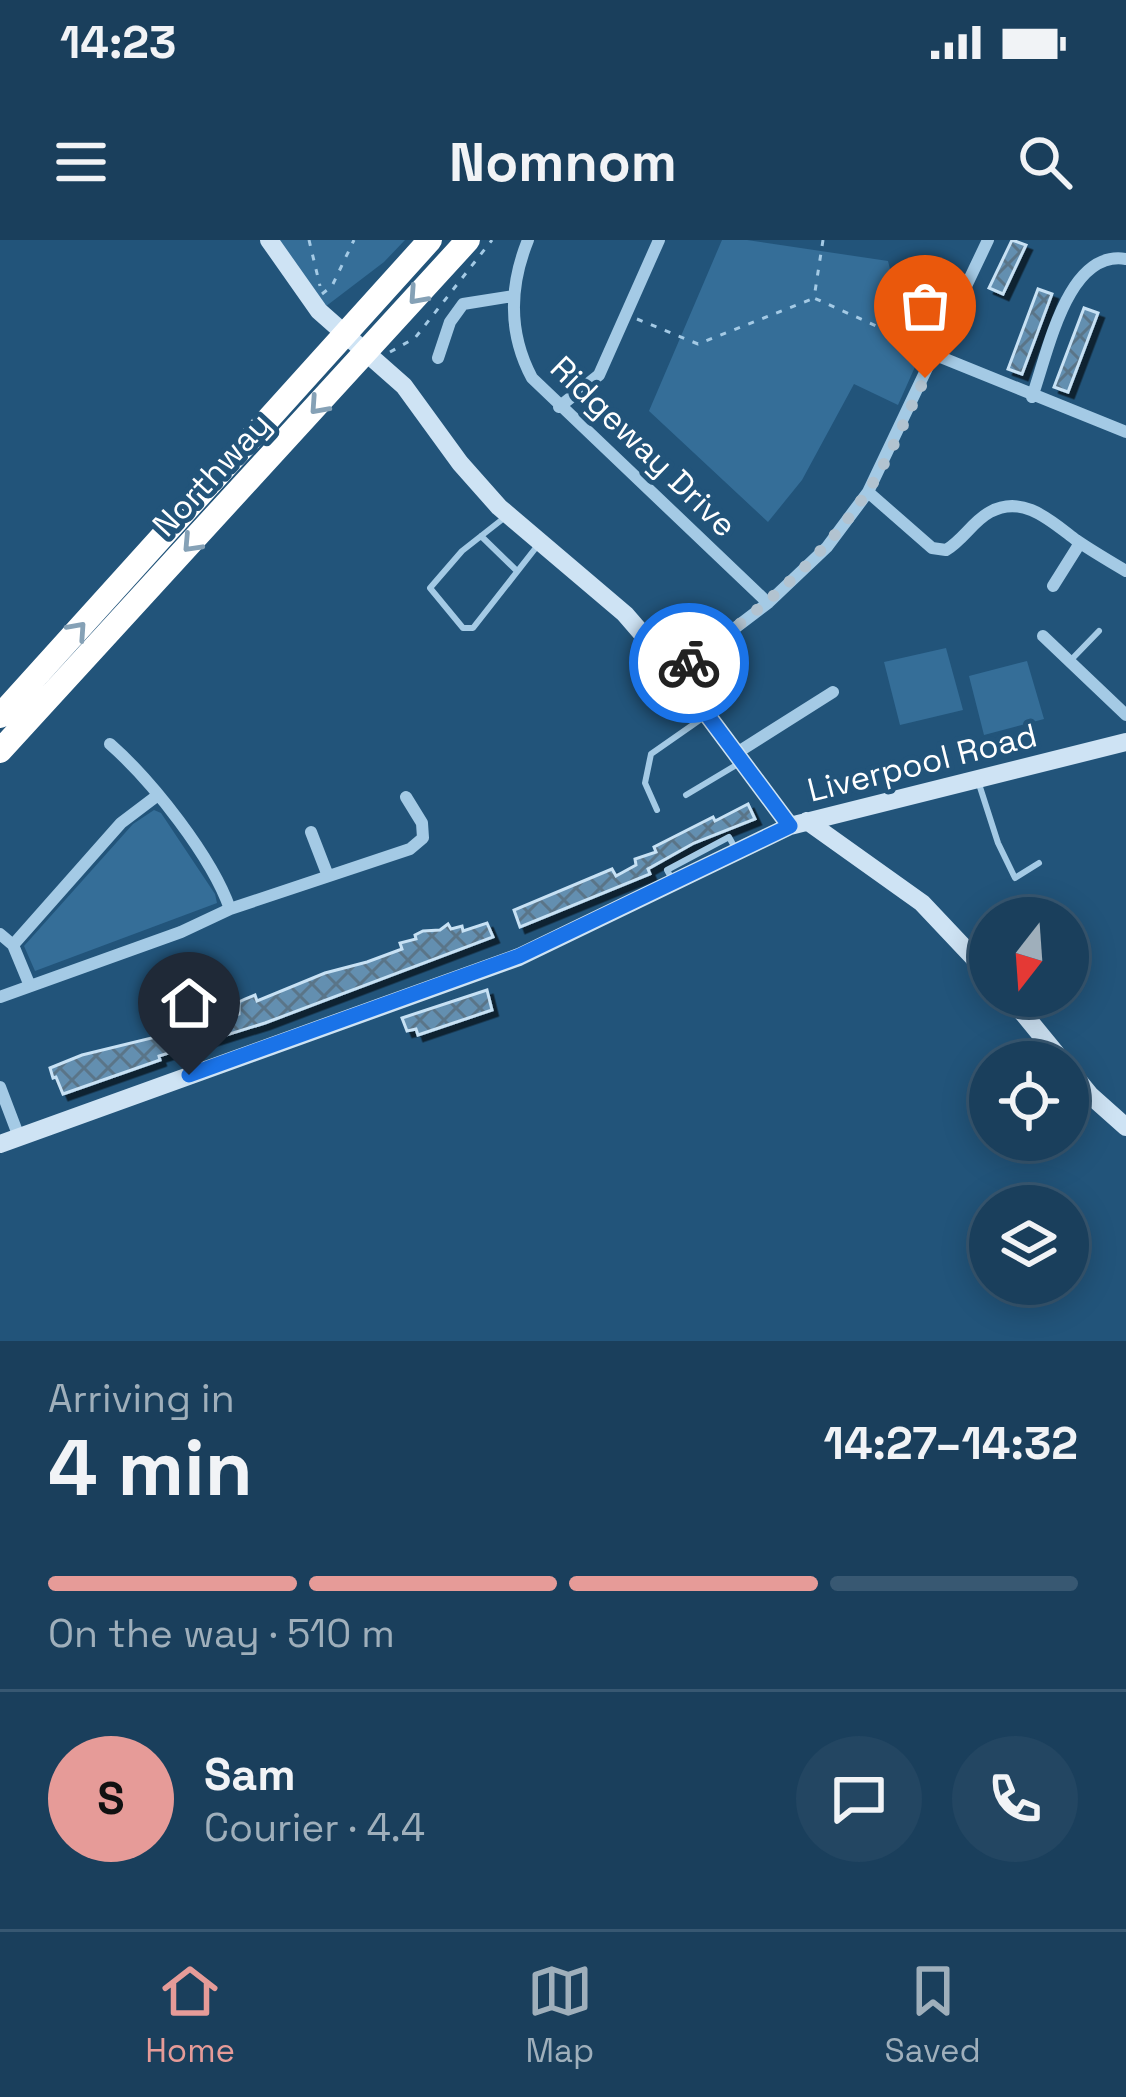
<!DOCTYPE html>
<meta charset="utf-8">
<style>
:root{--surface:#1a3f5c;--page:#234662;--text:#f1f3f6;--muted:#9fafbb;--line:#385872;--accent:#e69b98}
body{margin:0;font-family:"Space Grotesk",sans-serif;background:var(--page);color:var(--text);height:100vh;display:flex;flex-direction:column;font-size:45px;white-space:nowrap}
*{box-sizing:border-box;margin:0}
p{font-size:39px;color:var(--muted)}
.icon{flex:none;width:66px;height:66px;fill:none;stroke:currentColor;stroke-width:2;stroke-linecap:round;stroke-linejoin:round}
.map{position:relative;height:1101px;overflow:hidden}
.panel{display:flex;flex-direction:column;background:var(--surface);flex:1}
.panel>*{flex:none}
.needle{width:78px;rotate:197deg}
.tools{position:absolute;left:969px;top:657px;display:grid;gap:24px}
.tools a{display:grid;place-items:center;width:120px;height:120px;border-radius:50%;background:var(--surface);box-shadow:0 6px 30px #0003,0 0 0 3px var(--line);font-size:60px}
.pin{position:absolute;display:grid;place-items:center;width:102px;height:102px;color:#fff;margin:-123px -51px;border-radius:50% 50% 50% 0;rotate:-45deg;box-shadow:0 0 12px #0007}
.pin .icon{rotate:45deg}
.courier{position:absolute;display:grid;place-items:center;width:120px;height:120px;margin:-60px;border:9px solid #1a73e8;border-radius:50%;background:#fff;color:#222;box-shadow:0 3px 15px #0007}
.summary em{font-style:normal;font-weight:800}
.summary div{display:flex;flex-direction:column-reverse}
.summary{display:flex;align-items:center;justify-content:space-between;height:204px;padding:0 48px}
h1{font-size:78px;font-weight:800;line-height:90px}
.bar{display:grid;grid-template-columns:repeat(4,1fr);gap:18px 12px;align-content:center;height:144px;padding:0 48px}
.bar i{height:15px;border-radius:9px;background:var(--line)}
.bar .current{background:var(--accent)}
.bar p{grid-column:span 4}
.line{display:flex;align-items:center;gap:30px;padding:0 48px;border-top:3px solid var(--line)}
.line div{flex:1}
.round{display:grid;place-items:center;flex:none;width:126px;height:126px;border-radius:63px;background:var(--page)}
.status{display:flex;justify-content:space-between;align-items:center;height:84px;padding:0 60px;background:var(--surface);direction:ltr}
.status svg{height:33px;fill:currentColor}
header{display:flex;justify-content:space-between;align-items:center;height:156px;padding:0 48px;background:var(--surface);font-size:54px;font-weight:800}
.tab-bar{display:flex;justify-content:space-around;align-items:center;height:168px;border-top:3px solid var(--line);background:var(--surface);font-size:33px;color:var(--muted)}
.tab-bar a{display:grid;justify-items:center;gap:6px}
.tab-bar .current{color:var(--accent)}
.map>svg:first-child{display:block}
</style>
<div class="status"><b>14:23</b><svg viewBox="0 0 49 12"><path d="M0 12V9h3v3zM5 12V6h3v6zM10 12V3h3v9zM15 12V0h3v12zM26 1h20v11H26zM47 4h2v5h-2z"/></svg></div>
<header><svg class="icon" aria-label="menu" viewBox="0 0 24 24"><path d="M4 6h16M4 12h16M4 18h16"/></svg>Nomnom<svg class="icon" aria-label="search" viewBox="0 0 24 24"><circle cx="10" cy="10" r="6"/><path d="M15 15l6 6"/></svg></header>
<div class="map">
<svg width="1126" height="1101" viewBox="0 0 1126 1101">
<defs>
<pattern id="building-cross-hatch" width="8" height="8" patternUnits="userSpaceOnUse" patternTransform="scale(3)"><rect width="8" height="8" fill="#638fb0"/><path d="M0 0l8 8M0 8l8-8" fill="none" stroke="#5a7488"/></pattern>
<filter id="shadow"><feDropShadow dx="5.5" dy="5.5" stdDeviation="0" flood-color="#0009"/></filter>
</defs>
<rect width="100%" height="100%" fill="#22547a"/>
<path fill="#356e98" d="M 273,0 L 405,0 L 384,22 L 321,70 Z
M 722,0 L 747,0 L 888,21 L 895,49 L 921,63 L 920,67 L 939,73 L 898,165 L 854,144 L 802,240 L 768,282 L 649,171 Z
M 946,408 L 963,470 L 900,485 L 884,422 Z
M 1027,421 L 1044,479 L 984,495 L 969,436 Z
M 154,570 L 161,573 L 215,654 L 217,663 L 35,731 L 24,706 L 133,584 Z"/>
<path fill="url(#building-cross-hatch)" stroke="#c7e1f4" stroke-width="3" filter="url(#shadow)" d="M 1012,0 L 1026,5 L 1003,54 L 989,48 Z
M 1038,49 L 1052,54 L 1022,134 L 1008,129 Z
M 1084,68 L 1098,73 L 1068,152 L 1054,147 Z
M 748,564 L 755,579 L 694,603 L 648,629 L 650,634 L 520,687 L 514,670 L 612,629 L 616,636 L 636,625 L 635,619 L 656,612 L 654,607 L 713,577 L 715,581 Z
M 487,683 L 493,697 L 265,783 L 159,816 L 160,820 L 63,854 L 56,837 L 53,838 L 50,828 L 82,815 L 160,796 L 159,793 L 172,788 L 194,782 L 196,790 L 213,785 L 239,774 L 239,762 L 245,759 L 255,755 L 257,761 L 325,733 L 367,722 L 402,709 L 400,703 L 416,699 L 415,695 L 423,691 L 440,690 L 448,684 L 451,689 L 462,686 L 463,691 Z
M 487,750 L 492,770 L 418,795 L 416,789 L 407,791 L 402,778 Z"/>
<g fill="none" stroke-linecap="round" stroke-linejoin="round">
<path stroke="#a4cae5" stroke-width="3" stroke-dasharray="6 9" stroke-linecap="butt" d="M 309,0 L 320,46
M 823,0 L 814,58 L 912,102 L 918,119
M 322,54 L 332,46 L 354,0
M 637,79 L 698,104 L 812,59
M 390,112 L 415,98 L 492,0"/>
<path stroke="#a4cae5" stroke-width="6" d="M 504,278 L 462,311 L 430,348 L 463,388 L 473,388 L 538,305
M 481,296 L 517,331
M 1070,421 L 1099,391
M 979,544 L 998,603 L 1015,638 L 1039,623
M 686,555 L 738,524
M 657,570 L 645,543 L 651,514 L 704,477
M 673,641 L 667,630 L 729,597 L 735,608"/>
<path stroke="#a4cae5" stroke-width="12" d="M 528,0 C 509,47 508,93 532,138 L 768,363
M 933,114 L 1126,192
M 438,118 L 450,82 L 463,64 L 513,56
M 1032,157 C 1048,113 1067,9 1126,19
M 559,167 L 599,135 L 659,0
M 868,252 L 932,308 L 946,310 C 963,300 973,281 990,272 C 1023,254 1051,281 1076,300 C 1092,311 1109,321 1126,331
M 1053,346 L 1080,303
M 1043,396 L 1126,475
M 676,433 L 768,363 L 827,307 L 868,252 L 988,0
M 110,504 C 152,541 212,617 230,669
M 735,514 L 833,452
M 311,592 L 328,636
M 0,694 L 13,705 L 30,746
M 13,705 L 121,583 L 158,555
M 0,757 L 181,692 L 230,669 L 410,609 L 423,598 L 422,583 L 406,557
M 0,847 L 19,897"/>
<path stroke="#cee3f4" stroke-width="18" d="M 269,0 L 319,71 L 404,146 L 460,223 L 499,267 L 625,374 L 676,433 L 790,586
M 807,581 L 922,663 L 990,735
M 1009,756 L 1063,822
M 1068,828 L 1090,855 L 1126,887
M 0,904 L 519,717 L 790,586 L 1126,502"/>
<path stroke="#fff" stroke-width="24" d="M 0,476 L 430,0
M 0,511 L 468,0"/>
</g>
<defs><path id="oneway-chevron" d="M-2-3.5L2.5 0L-2 3.5" fill="none" stroke-width="1.6" stroke-linecap="round" stroke-linejoin="round" transform="scale(3)"/></defs>
<g stroke="#85a1b6">
<use href="#oneway-chevron" transform="translate(417 56) rotate(132)"/>
<use href="#oneway-chevron" transform="translate(318 166) rotate(132)"/>
<use href="#oneway-chevron" transform="translate(191 304) rotate(133)"/>
<use href="#oneway-chevron" transform="translate(78 390) rotate(-48)"/>
</g>
<g fill="none" stroke-linecap="round" stroke-linejoin="round">
<path stroke="#b2c3d0" stroke-width="12" stroke-dasharray="0 21.6" d="M 689,423 C 755,373 819,324 865,255 C 890,219 906,176 925,138"/>
<path stroke="#1a73e8" stroke-width="15" d="M 189,835 L 519,716 L 790,586 L 676,433 L 689,423"/>
</g>
<g text-anchor="middle" stroke-width="10" stroke-linejoin="round" paint-order="stroke">
<g font-size="33" fill="#fff" stroke="#22547a">
<text transform="translate(644 206) rotate(44)" y="12">Ridgeway Drive</text>
<text transform="translate(211 234) rotate(-47)" y="12">Northway</text>
<text transform="translate(922 522) rotate(-14)" y="12">Liverpool Road</text>
</g>
</g>
</svg>
<div class="tools">
<a><svg class="needle" viewBox="-14 -14 28 28"><path d="M0-13l5 13h-10z" fill="#e53935"/><path d="M0 13l5-13h-10z" fill="#9fafbb"/></svg></a>
<a><svg class="icon" aria-label="locate" viewBox="0 0 24 24"><circle cx="12" cy="12" r="6"/><path d="M12 2v4M12 18v4M2 12h4M18 12h4"/></svg></a>
<a><svg class="icon" aria-label="layers" viewBox="0 0 24 24"><path d="M12 4l9 5-9 5-9-5zM3 14l9 5 9-5"/></svg></a>
</div>
<div class="pin" style="left:925px;top:138px;background:#ea580c"><svg class="icon" aria-label="bag" viewBox="0 0 24 24"><path d="M5 8h14l-1 12H6zM9 8a3 3 0 0 1 6 0"/></svg></div>
<div class="pin" style="left:189px;top:835px;background:#1f2937"><svg class="icon" aria-label="home" viewBox="0 0 24 24"><path d="M3 11l9-7 9 7M6 9v11h12V9"/></svg></div>
<div class="courier" style="left:689px;top:423px"><svg class="icon" aria-label="bike" viewBox="0 0 24 24"><circle cx="6" cy="16" r="4"/><circle cx="18" cy="16" r="4"/><path d="M6 16l4-8h5l3 8M10 8l3 8H6M13 5h3"/></svg></div>
</div>
<section class="panel">
<div class="summary"><div><h1>4 min</h1><p>Arriving in</p></div><em>14:27–14:32</em></div>
<div class="bar"><i class="current"></i><i class="current"></i><i class="current"></i><i></i><p>On the way · 510 m</p></div>
<div class="line" style="height:216px"><b class="round" style="background:var(--accent);color:#111">S</b><div><b>Sam</b><p>Courier · 4.4</p></div><a class="round"><svg class="icon" aria-label="chat" viewBox="0 0 24 24"><path d="M4 5h16v11H9l-5 4z"/></svg></a><a class="round"><svg class="icon" aria-label="phone" viewBox="0 0 24 24"><path d="M5 4h4l2 5-3 2q2 4 5 5l2-3 5 2v4C11 20 4 13 5 4z"/></svg></a></div>
</section>
<nav class="tab-bar">
<a class="current"><svg class="icon" aria-label="home" viewBox="0 0 24 24"><path d="M3 11l9-7 9 7M6 9v11h12V9"/></svg>Home</a>
<a><svg class="icon" aria-label="map" viewBox="0 0 24 24"><path d="M3 6l6-2 6 2 6-2v14l-6 2-6-2-6 2zM9 4v14M15 6v14"/></svg>Map</a>
<a><svg class="icon" aria-label="saved" viewBox="0 0 24 24"><path d="M7 4h10v16l-5-4-5 4z"/></svg>Saved</a>
</nav>
